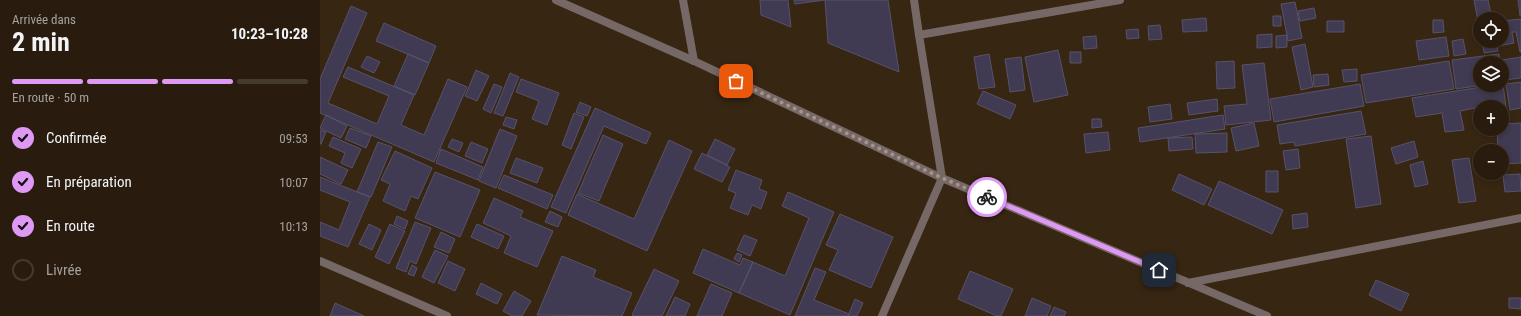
<!DOCTYPE html>
<html lang="fr">
<meta charset="utf-8">
<style>
:root{--surface:#291c0e;--page:#312517;--text:#f1f3f6;--muted:#a5a19e;--line:#453a2e;--accent:#dd99f3}
body{margin:0;font-family:"Roboto Condensed",sans-serif;background:var(--page);color:var(--text);height:100vh;display:flex;flex-direction:column;font-size:15px;white-space:nowrap}
*{box-sizing:border-box;margin:0}
p{font-size:13px;color:var(--muted)}
.icon{flex:none;width:22px;height:22px;fill:none;stroke:currentColor;stroke-width:2;stroke-linecap:round;stroke-linejoin:round}
.map{position:relative;flex:1;overflow:hidden}
.side{display:flex;flex-direction:column;background:var(--surface);width:320px}
.side>*{flex:none}
.fabs{position:absolute;left:1153px;top:12px;display:grid;gap:8px}
.fabs a{display:grid;place-items:center;width:36px;height:36px;border-radius:50%;background:var(--surface);box-shadow:0 2px 6px #0003,0 0 0 1px var(--line);font-size:20px}
.pin{position:absolute;display:grid;place-items:center;width:34px;height:34px;color:#fff;margin:-17px;border-radius:8px;box-shadow:0 2px 6px #0006}
.courier{position:absolute;display:grid;place-items:center;width:40px;height:40px;margin:-20px;border:3px solid #dd99f3;border-radius:50%;background:#fff;color:#222;box-shadow:0 1px 5px #0007}
.summary em{font-style:normal;font-weight:700}
.summary div{display:flex;flex-direction:column-reverse}
.summary{display:flex;align-items:center;justify-content:space-between;height:68px;padding:0 12px}
h1{font-size:26px;font-weight:700;line-height:30px}
.bar{display:grid;grid-template-columns:repeat(4,1fr);gap:6px 4px;align-content:center;height:48px;padding:0 12px}
.bar i{height:5px;border-radius:3px;background:var(--line)}
.bar .on{background:var(--accent)}
.bar p{grid-column:span 4}
ol{padding:0 12px;list-style:none}
li{display:flex;align-items:center;gap:12px;height:44px}
li p{margin-inline-start:auto}
li .icon{padding:4px;border-radius:50%;background:var(--accent);color:#111;stroke-width:4}
li:last-child{color:var(--muted)}
li i{width:22px;height:22px;border:2px solid var(--line);border-radius:50%}
main{display:flex;flex:1;min-height:0}
.map>svg:first-child{display:block}
</style>
<main>
<section class="side">
<div class="summary"><div><h1>2 min</h1><p>Arrivée dans</p></div><em>10:23–10:28</em></div>
<div class="bar"><i class="on"></i><i class="on"></i><i class="on"></i><i></i><p>En route · 50 m</p></div>
<ol>
<li><svg class="icon" aria-label="check" viewBox="0 0 24 24"><path d="M5 12l5 5 9-10"/></svg>Confirmée<p>09:53</p></li>
<li><svg class="icon" aria-label="check" viewBox="0 0 24 24"><path d="M5 12l5 5 9-10"/></svg>En préparation<p>10:07</p></li>
<li><svg class="icon" aria-label="check" viewBox="0 0 24 24"><path d="M5 12l5 5 9-10"/></svg>En route<p>10:13</p></li>
<li><i></i>Livrée</li>
</ol>
</section>
<div class="map">
<svg width="1201" height="316" viewBox="0 0 1201 316">
<rect width="100%" height="100%" fill="#372612"/>
<path fill="#403a52" stroke="#58526b" d="M 440,0 L 468,0 L 471,27 L 441,15 Z
M 474,0 L 568,0 L 579,72 L 508,43 L 505,0 L 475,4 Z
M 1154,0 L 1168,0 L 1172,19 L 1160,19 L 1160,32 Z
M 1198,0 L 1201,0 L 1201,16 L 1200,16 Z
M 975,2 L 982,38 L 968,41 L 961,4 Z
M 31,6 L 47,13 L 8,103 L 57,124 L 69,96 L 23,77 L 28,67 L 94,95 L 81,125 L 104,135 L 128,79 L 147,87 L 114,162 L 0,113 L 0,79 Z
M 994,8 L 996,18 L 980,21 L 978,11 Z
M 953,16 L 961,16 L 961,26 L 953,26 Z
M 886,18 L 887,31 L 863,32 L 862,20 Z
M 1201,19 L 1201,52 L 1200,52 L 1196,32 L 1192,32 L 1194,43 L 1179,46 L 1178,41 L 1182,41 L 1182,21 Z
M 1113,20 L 1123,20 L 1124,32 L 1113,33 Z
M 1007,21 L 1024,21 L 1024,32 L 1007,32 Z
M 64,23 L 116,46 L 109,63 L 56,41 Z
M 840,25 L 842,39 L 829,40 L 828,26 Z
M 818,29 L 819,38 L 807,39 L 806,30 Z
M 952,34 L 952,47 L 937,48 L 937,35 Z
M 967,35 L 967,47 L 956,48 L 956,36 Z
M 776,36 L 777,48 L 764,49 L 763,37 Z
M 1126,37 L 1129,56 L 1099,60 L 1096,41 Z
M 1143,39 L 1146,54 L 1134,56 L 1132,41 Z
M 1162,41 L 1176,41 L 1178,51 L 1164,53 Z
M 985,44 L 993,87 L 981,90 L 972,47 Z
M 738,50 L 748,95 L 714,102 L 705,57 Z
M 750,52 L 761,52 L 761,63 L 750,63 Z
M 88,54 L 109,63 L 95,95 L 74,86 Z
M 669,54 L 675,87 L 659,89 L 654,57 Z
M 1179,54 L 1180,63 L 1160,63 L 1160,85 L 1163,85 L 1136,89 L 1132,60 Z
M 47,56 L 60,62 L 54,73 L 41,67 Z
M 701,57 L 705,90 L 690,92 L 685,59 Z
M 1201,57 L 1201,78 L 1185,80 L 1182,60 Z
M 914,61 L 915,88 L 897,89 L 896,62 Z
M 1129,61 L 1134,89 L 1046,103 L 1041,75 Z
M 944,63 L 951,120 L 906,125 L 904,106 L 927,104 L 922,65 Z
M 1037,69 L 1037,81 L 1024,82 L 1022,70 Z
M 156,70 L 169,76 L 157,101 L 145,96 Z
M 190,73 L 199,77 L 183,116 L 174,113 Z
M 1008,74 L 1009,85 L 994,87 L 993,75 Z
M 201,79 L 239,93 L 227,125 L 212,119 L 219,101 L 196,92 Z
M 1201,82 L 1201,108 L 1190,110 L 1186,84 Z
M 174,84 L 182,87 L 171,113 L 163,109 Z
M 1040,84 L 1044,106 L 954,122 L 950,99 Z
M 1183,84 L 1187,115 L 1182,116 L 1182,107 L 1160,107 L 1140,111 L 1144,130 L 1125,132 L 1122,113 L 1096,117 L 1092,98 L 1174,85 L 1182,85 Z
M 663,91 L 696,105 L 690,119 L 657,104 Z
M 897,99 L 898,111 L 869,115 L 867,103 Z
M 260,102 L 271,107 L 267,116 L 256,112 Z
M 850,104 L 852,119 L 830,122 L 828,107 Z
M 275,108 L 331,133 L 326,144 L 284,126 L 246,213 L 231,207 Z
M 1041,111 L 1046,134 L 975,146 L 974,142 L 960,144 L 957,125 Z
M 254,113 L 264,117 L 251,149 L 242,145 Z
M 6,115 L 27,126 L 21,138 L 0,128 Z
M 903,115 L 905,129 L 820,142 L 818,128 Z
M 186,117 L 197,120 L 194,129 L 183,125 Z
M 772,119 L 781,119 L 782,127 L 772,128 Z
M 934,123 L 939,146 L 916,151 L 911,128 Z
M 1201,123 L 1201,163 L 1182,164 L 1182,151 L 1178,151 L 1177,129 L 1182,129 L 1182,124 Z
M 30,128 L 51,136 L 46,148 L 25,139 Z
M 180,129 L 197,136 L 176,188 L 159,181 Z
M 0,130 L 6,132 L 1,144 L 0,144 Z
M 788,132 L 790,150 L 766,153 L 764,134 Z
M 907,133 L 907,152 L 876,153 L 875,134 Z
M 283,135 L 303,144 L 279,201 L 258,193 Z
M 1051,136 L 1061,204 L 1036,208 L 1026,139 Z
M 13,137 L 41,149 L 32,168 L 21,163 L 25,153 L 9,146 Z
M 872,137 L 873,149 L 849,151 L 848,138 Z
M 132,139 L 143,143 L 139,152 L 128,147 Z
M 395,139 L 415,149 L 407,165 L 387,155 Z
M 349,140 L 372,151 L 327,251 L 248,215 L 257,194 L 314,219 Z
M 1094,141 L 1098,157 L 1076,164 L 1071,148 Z
M 58,142 L 72,147 L 51,197 L 37,192 Z
M 151,142 L 168,149 L 162,163 L 145,156 Z
M 121,149 L 163,167 L 158,180 L 116,163 Z
M 978,149 L 980,168 L 966,170 L 963,151 Z
M 75,151 L 112,168 L 98,199 L 91,196 L 85,211 L 63,201 L 70,184 L 61,180 Z
M 382,153 L 410,167 L 402,182 L 374,169 Z
M 0,157 L 28,170 L 21,184 L 0,174 Z
M 196,158 L 223,168 L 217,183 L 190,173 Z
M 1149,158 L 1156,201 L 1139,203 L 1132,160 Z
M 1103,161 L 1108,184 L 1095,187 L 1090,165 Z
M 416,170 L 442,180 L 439,189 L 447,192 L 441,209 L 432,205 L 428,215 L 410,208 L 416,193 L 408,190 Z
M 946,171 L 958,171 L 958,192 L 946,192 Z
M 115,172 L 160,190 L 140,237 L 95,218 Z
M 859,174 L 892,189 L 884,205 L 852,190 Z
M 1200,174 L 1201,191 L 1185,192 L 1183,175 Z
M 184,175 L 233,195 L 227,209 L 178,188 Z
M 0,177 L 50,197 L 28,247 L 0,236 L 0,222 L 19,230 L 30,202 L 0,190 Z
M 899,181 L 963,210 L 952,234 L 888,205 Z
M 468,192 L 514,212 L 470,315 L 419,293 L 433,262 L 465,276 L 489,218 L 462,206 Z
M 174,198 L 203,211 L 200,217 L 233,231 L 217,267 L 184,253 L 191,236 L 163,223 Z
M 230,211 L 242,217 L 238,227 L 225,222 Z
M 987,213 L 988,227 L 973,229 L 972,215 Z
M 520,214 L 573,237 L 551,288 L 509,270 L 518,250 L 506,245 Z
M 77,216 L 88,221 L 85,229 L 74,224 Z
M 95,222 L 111,228 L 96,264 L 90,261 L 86,272 L 76,268 Z
M 49,224 L 61,230 L 52,250 L 39,244 Z
M 70,224 L 85,231 L 69,264 L 55,257 Z
M 157,224 L 184,236 L 178,249 L 151,237 Z
M 121,232 L 135,239 L 129,253 L 114,247 Z
M 424,235 L 437,240 L 430,256 L 417,250 Z
M 383,249 L 420,265 L 423,258 L 433,262 L 419,293 L 373,273 Z
M 115,250 L 128,256 L 114,283 L 102,277 Z
M 417,253 L 422,255 L 419,262 L 414,259 Z
M 242,256 L 276,270 L 273,277 L 312,293 L 302,316 L 217,315 Z
M 128,261 L 145,269 L 135,291 L 118,283 Z
M 92,265 L 97,268 L 94,276 L 88,274 Z
M 495,268 L 506,272 L 494,300 L 529,314 L 528,316 L 475,316 Z
M 334,269 L 359,281 L 342,316 L 313,316 L 312,315 Z
M 650,271 L 693,289 L 681,316 L 677,316 L 638,299 Z
M 1056,280 L 1089,294 L 1081,311 L 1049,295 Z
M 161,283 L 182,294 L 177,304 L 156,294 Z
M 391,284 L 412,293 L 402,316 L 377,316 Z
M 194,291 L 211,301 L 202,316 L 192,316 L 183,311 Z
M 355,297 L 370,304 L 365,316 L 346,316 Z
M 712,298 L 731,306 L 727,316 L 705,316 Z
M 1189,298 L 1201,298 L 1201,309 L 1189,308 Z
M 535,299 L 543,303 L 537,316 L 528,316 Z
M 15,303 L 44,316 L 10,316 Z
M 734,307 L 746,312 L 744,316 L 730,316 Z"/>
<g fill="none" stroke-linecap="round" stroke-linejoin="round">
<path stroke="#776868" stroke-width="8" d="M 236,0 L 374,61 L 622,178 L 947,316
M 363,0 L 374,61
M 599,35 L 800,0
M 0,261 L 127,316
M 868,283 L 1201,218
M 562,316 L 622,178 L 599,35 L 594,0"/>
</g>
<g fill="none" stroke-linecap="round" stroke-linejoin="round">
<path stroke="#a29486" stroke-width="4" stroke-dasharray="0 7.2" d="M 416,81 L 622,178 L 667,197"/>
<path stroke="#dd99f3" stroke-width="5" d="M 667,197 L 839,270"/>
</g>
</svg>
<div class="fabs">
<a><svg class="icon" aria-label="locate" viewBox="0 0 24 24"><circle cx="12" cy="12" r="6"/><path d="M12 2v4M12 18v4M2 12h4M18 12h4"/></svg></a>
<a><svg class="icon" aria-label="layers" viewBox="0 0 24 24"><path d="M12 4l9 5-9 5-9-5zM3 14l9 5 9-5"/></svg></a>
<a>+</a>
<a>−</a>
</div>
<div class="pin" style="left:416px;top:81px;background:#ea580c"><svg class="icon" aria-label="bag" viewBox="0 0 24 24"><path d="M5 8h14l-1 12H6zM9 8a3 3 0 0 1 6 0"/></svg></div>
<div class="pin" style="left:839px;top:270px;background:#1f2937"><svg class="icon" aria-label="home" viewBox="0 0 24 24"><path d="M3 11l9-7 9 7M6 9v11h12V9"/></svg></div>
<div class="courier" style="left:667px;top:197px"><svg class="icon" aria-label="bike" viewBox="0 0 24 24"><circle cx="6" cy="16" r="4"/><circle cx="18" cy="16" r="4"/><path d="M6 16l4-8h5l3 8M10 8l3 8H6M13 5h3"/></svg></div>
</div>
</main>
